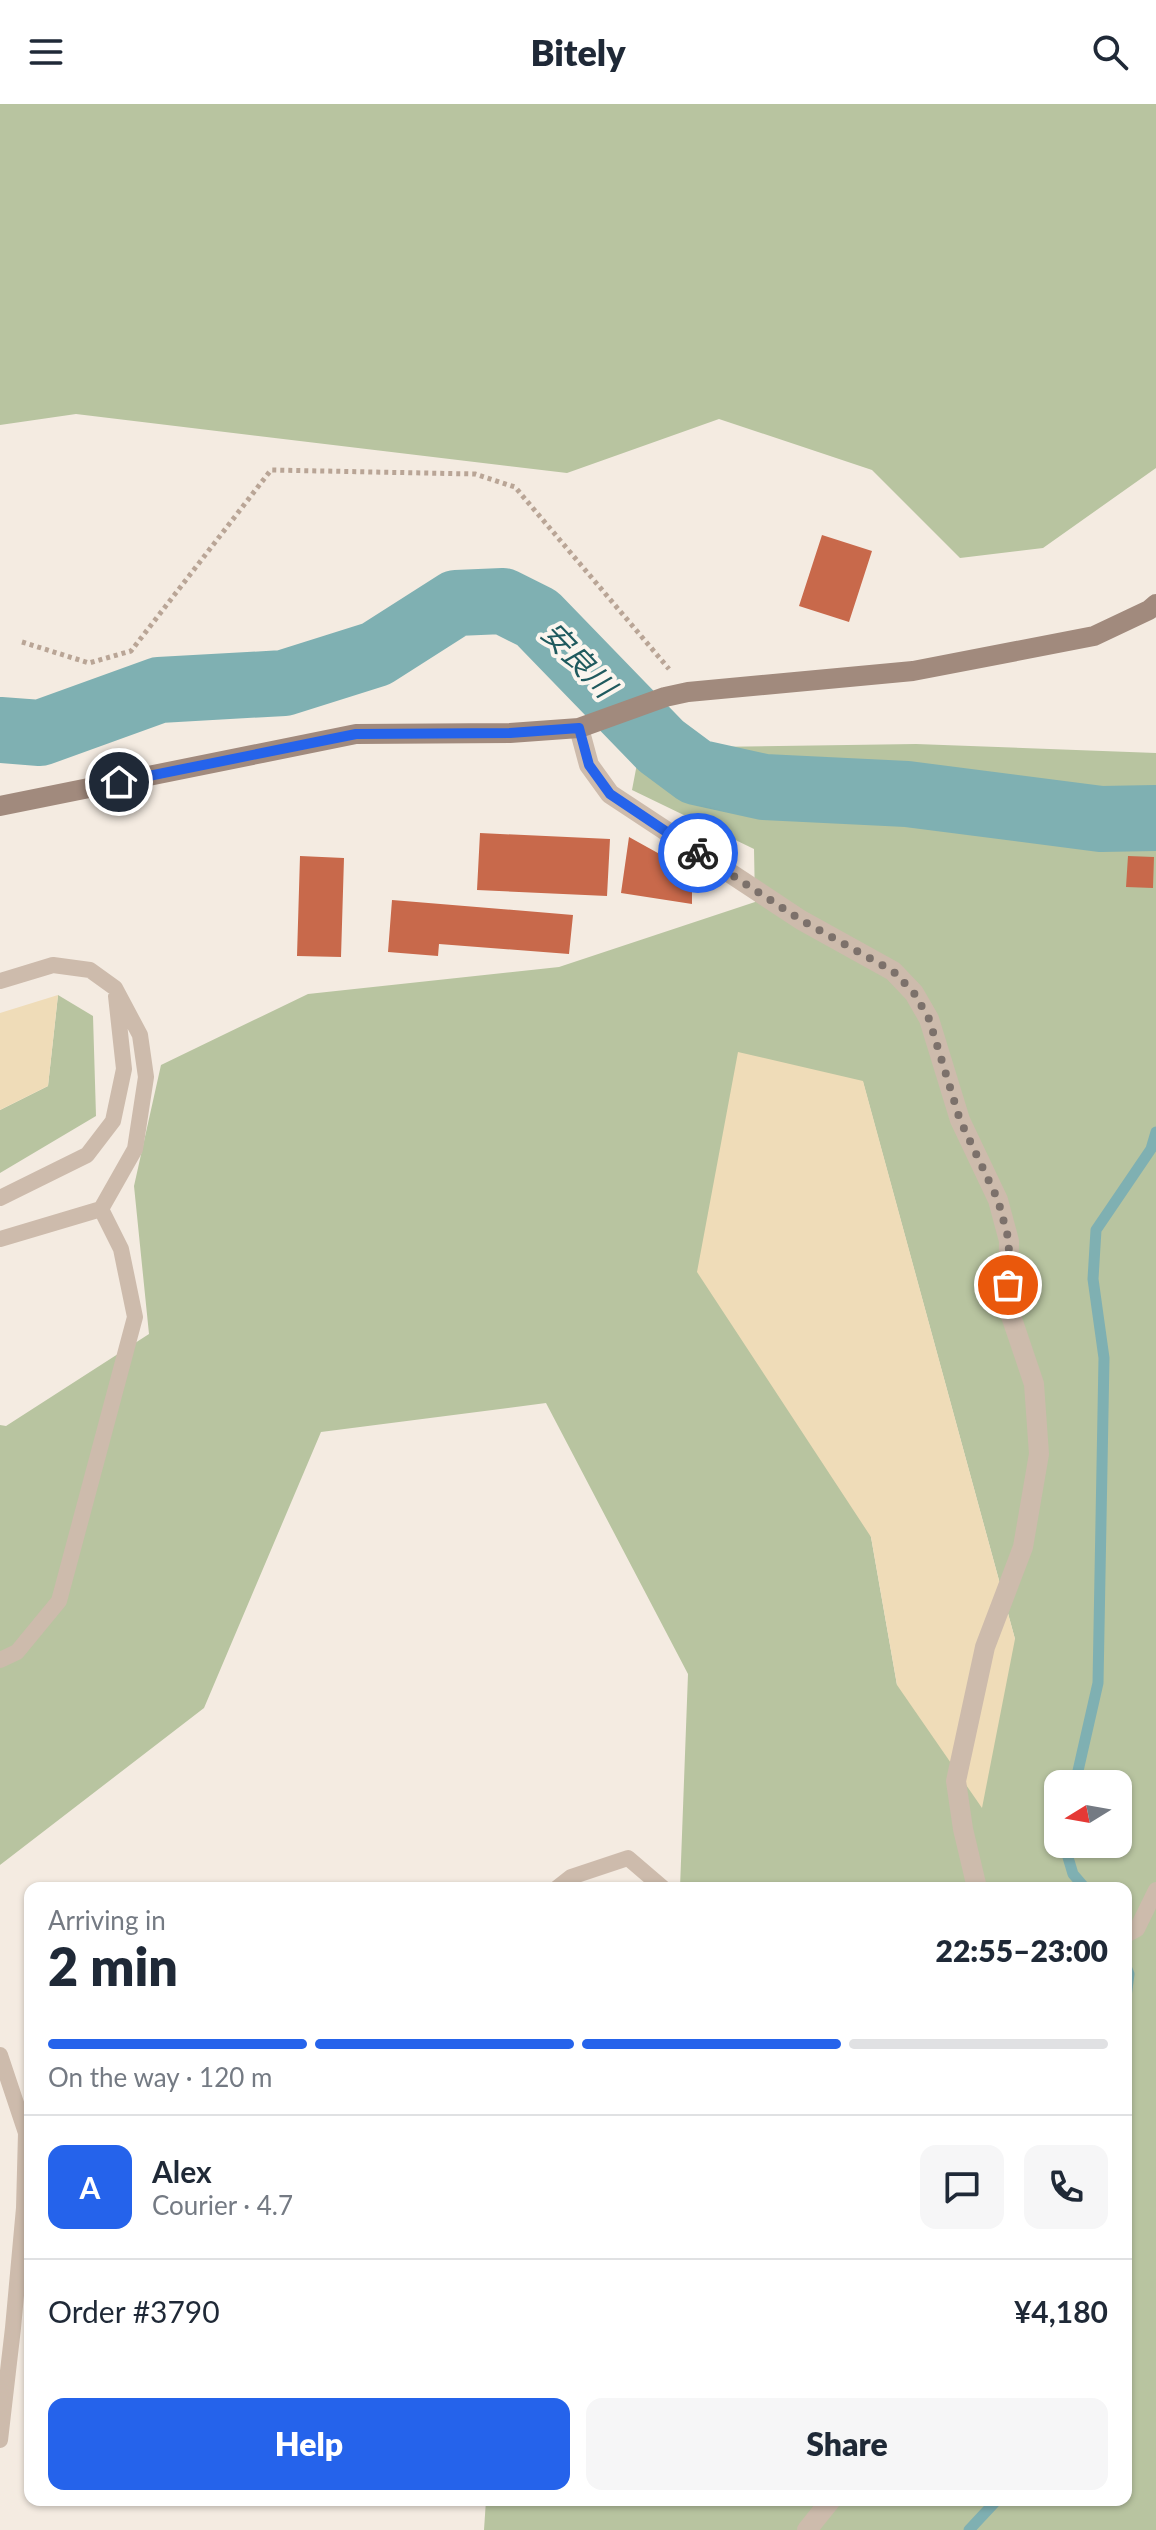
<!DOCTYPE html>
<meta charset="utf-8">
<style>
:root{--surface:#fff;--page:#f6f6f7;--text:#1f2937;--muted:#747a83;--line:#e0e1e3;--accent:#2563eb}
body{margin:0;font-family:Lato,"Noto Sans JP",sans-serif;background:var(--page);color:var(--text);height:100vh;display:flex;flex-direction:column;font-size:30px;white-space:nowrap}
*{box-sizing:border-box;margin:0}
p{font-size:26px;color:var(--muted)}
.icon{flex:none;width:44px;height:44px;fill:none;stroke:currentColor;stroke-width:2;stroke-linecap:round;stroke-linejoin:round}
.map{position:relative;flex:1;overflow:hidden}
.drawer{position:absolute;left:24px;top:1778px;width:1108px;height:624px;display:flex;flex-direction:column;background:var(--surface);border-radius:16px;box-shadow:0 2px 6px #0004}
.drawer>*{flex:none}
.needle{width:52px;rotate:259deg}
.controls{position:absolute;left:1044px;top:1666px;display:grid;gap:16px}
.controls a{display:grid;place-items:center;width:88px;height:88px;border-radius:16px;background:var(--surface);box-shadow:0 2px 6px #0004;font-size:40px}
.pin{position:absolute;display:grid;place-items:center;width:68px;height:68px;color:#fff;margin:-34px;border:4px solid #fff;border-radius:50%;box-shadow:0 2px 8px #0007}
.courier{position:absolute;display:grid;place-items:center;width:80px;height:80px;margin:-40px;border:6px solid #2563eb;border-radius:50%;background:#fff;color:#222;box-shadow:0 2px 10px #0007}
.head em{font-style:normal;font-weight:800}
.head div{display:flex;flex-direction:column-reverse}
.head{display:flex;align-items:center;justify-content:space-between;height:136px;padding:0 24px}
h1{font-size:52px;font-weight:800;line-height:60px}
.bar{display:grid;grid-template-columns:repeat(4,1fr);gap:12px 8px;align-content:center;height:96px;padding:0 24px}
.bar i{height:10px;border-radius:6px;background:var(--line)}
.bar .active{background:var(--accent)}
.bar p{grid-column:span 4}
.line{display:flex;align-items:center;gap:20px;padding:0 24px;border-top:2px solid var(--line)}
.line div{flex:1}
.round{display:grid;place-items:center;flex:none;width:84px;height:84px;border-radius:16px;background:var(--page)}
.cta{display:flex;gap:16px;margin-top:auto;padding:16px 24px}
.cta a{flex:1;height:92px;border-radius:16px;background:var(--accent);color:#fff;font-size:32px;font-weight:800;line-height:92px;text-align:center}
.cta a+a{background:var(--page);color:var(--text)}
header{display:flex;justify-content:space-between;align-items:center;height:104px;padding:0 24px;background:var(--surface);font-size:36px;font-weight:800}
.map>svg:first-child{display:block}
</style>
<header><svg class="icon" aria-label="menu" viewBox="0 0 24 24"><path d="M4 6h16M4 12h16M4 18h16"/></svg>Bitely<svg class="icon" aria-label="search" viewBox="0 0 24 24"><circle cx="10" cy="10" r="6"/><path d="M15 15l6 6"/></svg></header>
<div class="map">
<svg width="1156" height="2426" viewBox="0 0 1156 2426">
<rect width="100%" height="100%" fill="#f4ebe1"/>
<path fill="#b8c4a0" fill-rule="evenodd" d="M 0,0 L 1156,0 L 1156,364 L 1043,444 L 960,454 L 872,366 L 719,315 L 567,369 L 76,310 L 0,321 Z
M 916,640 L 1156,649 L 1156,2426 L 484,2426 L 486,2396 L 1126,2396 L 1126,1784 L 680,1784 L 688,1570 L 546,1299 L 321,1328 L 204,1604 L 0,1761 L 0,1321 L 6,1322 L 149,1230 L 134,1082 L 161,961 L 308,890 L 559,863 L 755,798 L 754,745 L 632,686 L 640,644 ZM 739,949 L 863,978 L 1015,1535 L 897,1581 L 871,1433 ZM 1058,1680 L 1118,1680 L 1118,1740 L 1058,1740 Z
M 58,891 L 93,912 L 96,1012 L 0,1069 L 0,1006 L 48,982 Z"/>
<path fill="#efdcb8" d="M 58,891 L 48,982 L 0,1006 L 0,909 Z
M 738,948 L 863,977 L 1015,1535 L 982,1704 L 897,1581 L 871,1433 L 697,1168 Z"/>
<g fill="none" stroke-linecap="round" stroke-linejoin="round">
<path stroke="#7fb0b2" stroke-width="11" d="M 1075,1680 L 1098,1579 L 1104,1254 L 1093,1175 L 1096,1126 L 1151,1045 L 1156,1028
M 1064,1740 L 1073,1770 L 1085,1784
M 1126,1863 L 1129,1870 L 1126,1893
M 969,2426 L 997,2396"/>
<path stroke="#7fb0b2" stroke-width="66" d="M 0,626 L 40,629 L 159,586 L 284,579 L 376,550 L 456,499 L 503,497 L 537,514 L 661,642 L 696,668 L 764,683 L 907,690 L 1101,715 L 1156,714"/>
</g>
<path fill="#c8694b" d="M 822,431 L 872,447 L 849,518 L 799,502 Z
M 480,729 L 610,735 L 607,792 L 477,786 Z
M 629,733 L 692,768 L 692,800 L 621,789 Z
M 300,752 L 344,754 L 341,853 L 297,852 Z
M 1128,752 L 1154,753 L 1153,784 L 1126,783 Z
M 392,796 L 573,811 L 569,850 L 439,840 L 438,852 L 388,848 Z"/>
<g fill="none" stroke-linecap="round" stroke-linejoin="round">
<path stroke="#b9a596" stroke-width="5" stroke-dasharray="4 4" stroke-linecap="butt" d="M 22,538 L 89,559 L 131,547 L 271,366 L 475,370 L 515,383 L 669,565"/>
<path stroke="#cdbbac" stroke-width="16" d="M 0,877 L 53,861 L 90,866 L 115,884 L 140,931 L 146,973 L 135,1045 L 101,1105 L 0,1135
M 0,1094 L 87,1051 L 113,1017 L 124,965 L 116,892
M 0,1556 L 17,1548 L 59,1497 L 135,1213 L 121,1145 L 101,1105
M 557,1784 L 571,1773 L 628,1754 L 663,1784
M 1126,1831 L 1137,1825 L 1156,1786
M 0,1951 L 26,2029 L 24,2104 L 13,2224 L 0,2336"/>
<path stroke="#cdbbac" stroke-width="20" d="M 579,624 L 589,661 L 610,690 L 801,816 L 893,867 L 914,889 L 929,915 L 960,1016 L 998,1096 L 1009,1137 L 1008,1203 L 1034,1280 L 1039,1350 L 1023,1443 L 985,1543 L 956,1677 L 963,1725 L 977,1784
M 807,2426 L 831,2396"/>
<path stroke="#a18a7d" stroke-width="20" d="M 0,702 L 356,630 L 510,629 L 579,624 L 665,593 L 688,588 L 913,567 L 1094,532 L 1149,506 L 1156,500"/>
</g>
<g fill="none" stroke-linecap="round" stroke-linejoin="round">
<path stroke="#7c716b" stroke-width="8" stroke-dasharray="0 14.4" d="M 698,749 L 801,816 L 893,867 L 914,889 L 929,915 L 960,1016 L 998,1096 L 1009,1137 L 1008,1181"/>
<path stroke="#2563eb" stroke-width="10" d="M 119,678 L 356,630 L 510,629 L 579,624 L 589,661 L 610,690 L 698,749"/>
</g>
<g text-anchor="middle" stroke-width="8" stroke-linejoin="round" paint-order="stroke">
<g font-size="30" font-style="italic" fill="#1f5a5e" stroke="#fbf5ee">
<text transform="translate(578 556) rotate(46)" y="10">安良川</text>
</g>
</g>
</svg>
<div class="controls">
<a><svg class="needle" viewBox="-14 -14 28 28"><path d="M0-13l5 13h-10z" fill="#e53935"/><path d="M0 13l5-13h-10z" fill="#747a83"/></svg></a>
</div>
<div class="pin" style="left:1008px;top:1181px;background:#ea580c"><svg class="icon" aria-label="bag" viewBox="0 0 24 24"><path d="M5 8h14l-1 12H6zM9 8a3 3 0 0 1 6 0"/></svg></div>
<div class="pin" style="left:119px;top:678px;background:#1f2937"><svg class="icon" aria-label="home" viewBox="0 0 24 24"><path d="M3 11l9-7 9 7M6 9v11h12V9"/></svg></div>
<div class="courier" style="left:698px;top:749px"><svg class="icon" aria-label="bike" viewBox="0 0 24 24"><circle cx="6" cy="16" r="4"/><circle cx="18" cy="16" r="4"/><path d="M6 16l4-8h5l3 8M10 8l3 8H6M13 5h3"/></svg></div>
<section class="drawer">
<div class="head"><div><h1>2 min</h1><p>Arriving in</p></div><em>22:55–23:00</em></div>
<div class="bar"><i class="active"></i><i class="active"></i><i class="active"></i><i></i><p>On the way · 120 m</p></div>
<div class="line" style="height:144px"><b class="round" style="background:var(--accent);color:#fff">A</b><div><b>Alex</b><p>Courier · 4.7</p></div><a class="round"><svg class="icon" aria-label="chat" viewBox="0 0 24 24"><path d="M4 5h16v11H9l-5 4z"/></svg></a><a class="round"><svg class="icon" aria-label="phone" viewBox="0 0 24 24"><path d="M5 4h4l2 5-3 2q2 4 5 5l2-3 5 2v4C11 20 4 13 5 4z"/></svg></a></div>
<div class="line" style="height:104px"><div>Order #3790</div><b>¥4,180</b></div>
<div class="cta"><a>Help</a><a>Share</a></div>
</section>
</div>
